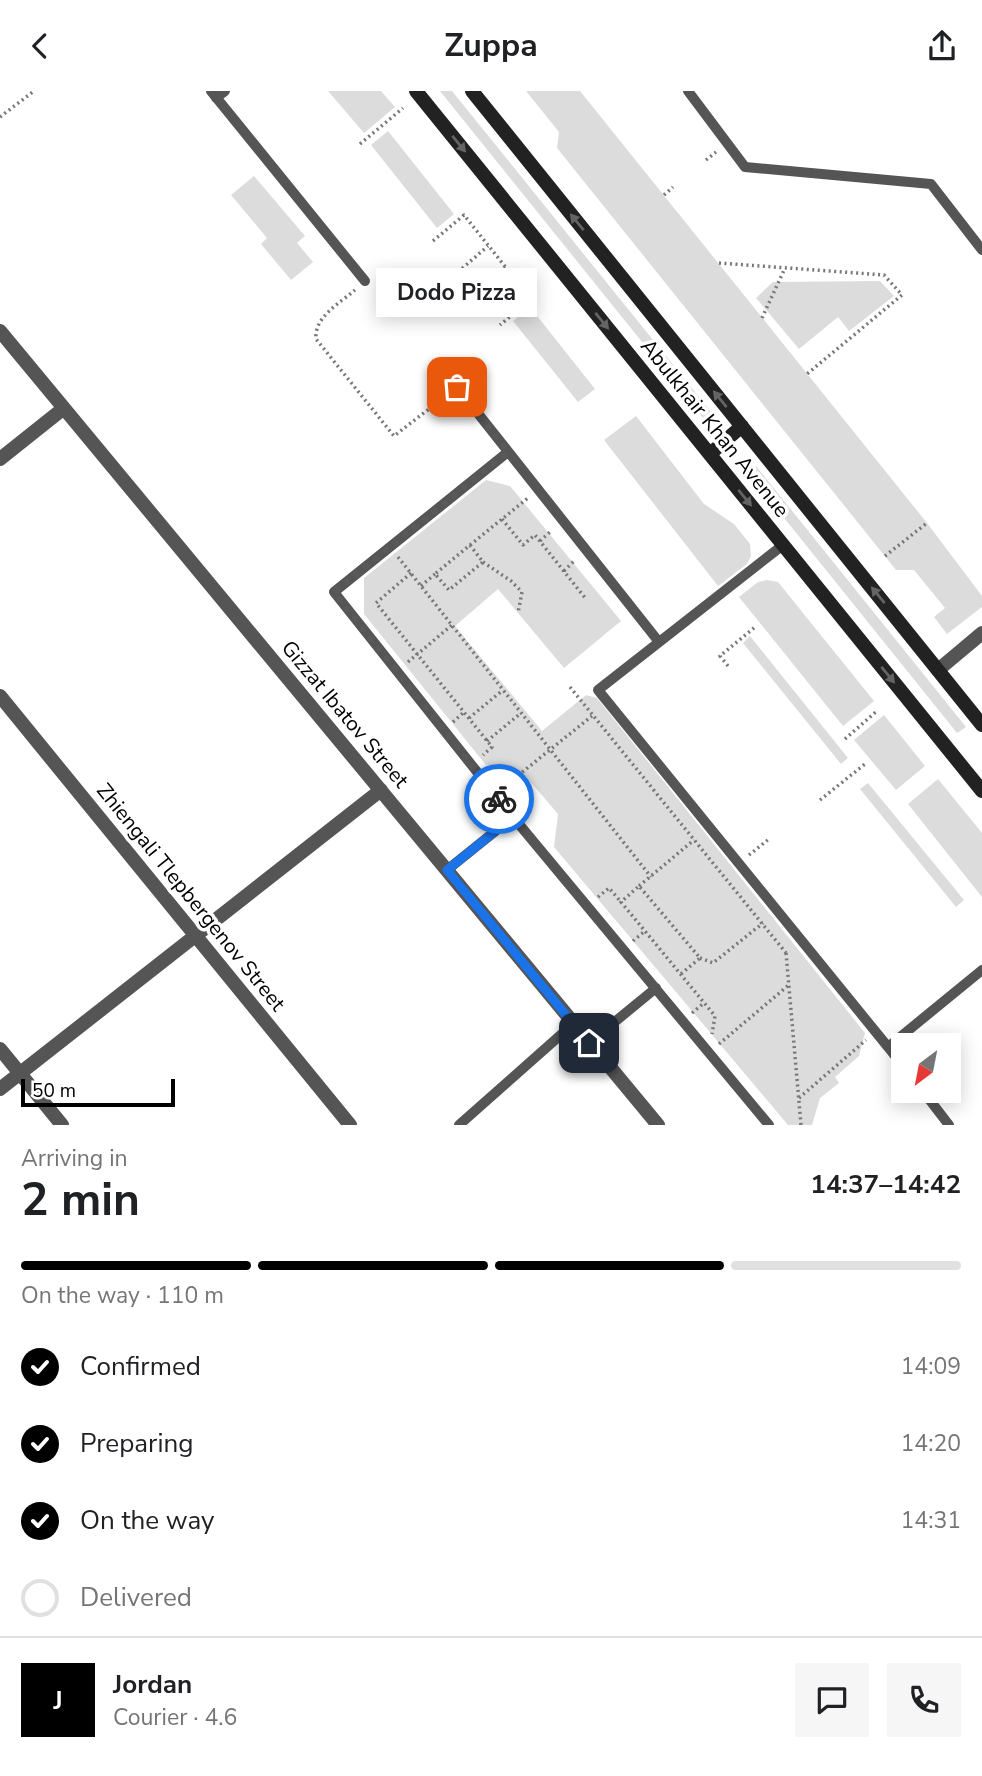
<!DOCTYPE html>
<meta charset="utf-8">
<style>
:root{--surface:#fff;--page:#f6f6f6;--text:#202124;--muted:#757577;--line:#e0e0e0;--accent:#000}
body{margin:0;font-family:"Nunito Sans",sans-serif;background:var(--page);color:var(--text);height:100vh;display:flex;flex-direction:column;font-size:26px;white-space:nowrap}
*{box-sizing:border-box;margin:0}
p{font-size:23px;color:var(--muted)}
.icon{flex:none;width:38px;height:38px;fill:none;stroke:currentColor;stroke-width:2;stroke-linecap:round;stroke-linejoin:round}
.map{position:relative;height:1034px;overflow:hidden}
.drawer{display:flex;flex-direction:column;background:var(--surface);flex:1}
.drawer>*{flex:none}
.needle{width:46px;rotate:212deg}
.tools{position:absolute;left:891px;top:942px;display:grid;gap:14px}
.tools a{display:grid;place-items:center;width:70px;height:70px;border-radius:0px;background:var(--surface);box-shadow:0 4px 18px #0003;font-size:35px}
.scale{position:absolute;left:21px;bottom:18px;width:154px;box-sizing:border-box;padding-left:7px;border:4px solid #000;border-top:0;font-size:19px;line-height:24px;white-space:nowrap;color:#000;-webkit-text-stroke:5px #fff;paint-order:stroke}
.pin{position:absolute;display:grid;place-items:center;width:60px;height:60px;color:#fff;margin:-30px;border-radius:14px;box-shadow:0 4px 10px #0006}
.courier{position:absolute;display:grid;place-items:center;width:70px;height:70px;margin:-35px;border:5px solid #1a73e8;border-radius:50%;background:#fff;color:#222;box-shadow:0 2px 9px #0007}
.bubble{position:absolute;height:49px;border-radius:0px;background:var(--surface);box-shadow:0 4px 18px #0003;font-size:23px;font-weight:700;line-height:49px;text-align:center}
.overview em{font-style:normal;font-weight:700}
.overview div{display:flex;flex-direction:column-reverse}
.overview{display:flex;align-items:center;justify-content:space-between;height:119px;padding:0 21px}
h1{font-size:46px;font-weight:700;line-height:52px}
.bar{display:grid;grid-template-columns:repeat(4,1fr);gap:10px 7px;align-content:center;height:84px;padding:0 21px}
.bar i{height:9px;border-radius:5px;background:var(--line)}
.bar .active{background:var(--accent)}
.bar p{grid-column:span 4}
.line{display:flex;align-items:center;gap:18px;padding:0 21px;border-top:2px solid var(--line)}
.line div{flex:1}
.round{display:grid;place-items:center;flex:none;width:74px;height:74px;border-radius:0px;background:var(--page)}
ol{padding:0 21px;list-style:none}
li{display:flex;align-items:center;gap:21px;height:77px}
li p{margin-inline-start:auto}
li .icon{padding:7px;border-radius:50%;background:var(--accent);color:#fff;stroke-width:4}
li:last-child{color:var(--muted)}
li i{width:38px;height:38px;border:4px solid var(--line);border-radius:50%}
header{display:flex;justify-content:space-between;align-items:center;height:91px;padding:0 21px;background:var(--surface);font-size:32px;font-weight:700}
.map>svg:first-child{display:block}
</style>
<header><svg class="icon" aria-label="back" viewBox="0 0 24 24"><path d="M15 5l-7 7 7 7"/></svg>Zuppa<svg class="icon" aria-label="share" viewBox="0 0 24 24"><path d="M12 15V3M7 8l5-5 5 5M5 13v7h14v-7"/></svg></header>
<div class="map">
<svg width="982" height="1034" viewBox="0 0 982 1034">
<rect width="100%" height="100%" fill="#fff"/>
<path fill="#dcdcdc" d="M 328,0 L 381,0 L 395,16 L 364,42 Z
M 440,0 L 452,0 L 712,322 L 704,328 Z
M 526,0 L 580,0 L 927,432 L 982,505 L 982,516 L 947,543 L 934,526 L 945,517 L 914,479 L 896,479 L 557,57 L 559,41 Z
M 388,40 L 454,123 L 437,137 L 371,54 Z
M 254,85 L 305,145 L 297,152 L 313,171 L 291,189 L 261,153 L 267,147 L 231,104 Z
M 880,190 L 894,205 L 849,240 L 838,226 L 799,258 L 756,207 L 773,191 Z
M 530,216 L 595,298 L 578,311 L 513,230 Z
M 636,325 L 704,413 L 734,433 L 750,453 L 751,465 L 747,473 L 718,495 L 604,349 Z
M 756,375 L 966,636 L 957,642 L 748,382 Z
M 486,389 L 510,395 L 621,530 L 564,577 L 498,498 L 455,535 L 542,640 L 586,604 L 597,607 L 865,942 L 859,965 L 835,986 L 839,992 L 820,1007 L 812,1034 L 788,1034 L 554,756 L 558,723 L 522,681 L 486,674 L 364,523 L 364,487 Z
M 767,489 L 778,491 L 874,610 L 843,635 L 739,506 L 758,491 Z
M 750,545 L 848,667 L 841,673 L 743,552 Z
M 884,624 L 925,675 L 896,699 L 854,649 Z
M 938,688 L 982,742 L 982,806 L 908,713 Z
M 868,692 L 964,809 L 956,816 L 860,698 Z"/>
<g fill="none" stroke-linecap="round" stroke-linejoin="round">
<path stroke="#777" stroke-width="3.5" stroke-dasharray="2 3.5" stroke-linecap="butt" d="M 0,26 L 34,0
M 360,53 L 403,17
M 706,69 L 716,61
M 664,104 L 673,96
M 433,150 L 464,124 L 531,208 L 500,234
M 719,172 L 884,184 L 902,204 L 807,283
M 458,181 L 488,155
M 355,199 C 340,212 314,226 316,248 L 394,345 L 447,304
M 475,203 L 506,177
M 762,227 L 785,177
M 502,428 L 523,454 L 535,444 L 586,508
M 540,450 L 551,440
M 470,454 L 483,471 L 449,499 L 435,483 Z
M 470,454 L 528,407
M 885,465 L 927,432
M 398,466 L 651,786
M 483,471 L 511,490 L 522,501 L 518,522
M 564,480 L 575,469
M 411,482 L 376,512 L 492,656 L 483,664
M 421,495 L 435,483
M 408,571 L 452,534
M 728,575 L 720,565 L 755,536
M 570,596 L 786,862
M 469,627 L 503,599
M 453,631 L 464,621
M 845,648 L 878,619
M 487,650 L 521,622
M 505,695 L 592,625
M 820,709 L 865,673
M 749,764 L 769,748
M 639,795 L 694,749
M 598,806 L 609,797 L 621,811
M 633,850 L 645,840
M 786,862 L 801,1034
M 700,867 L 713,872 L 763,832
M 681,883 L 700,867 L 639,795 L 621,811 L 715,925 L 712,943
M 692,922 L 704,912
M 719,953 L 790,893
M 799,1007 L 866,949"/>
<path stroke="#555" stroke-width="10" d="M 211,0 L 365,190
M 688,0 L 745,76 L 931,93 L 982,159
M 216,7 L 225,0
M 457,296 L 659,551
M 508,361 L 334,501 L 513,726
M 783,454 L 598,599 L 888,956 L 982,879
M 447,779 L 513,726 L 769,1034
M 589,952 L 656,897
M 888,956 L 903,975
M 922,999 L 949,1034
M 459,1034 L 573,933"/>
<path stroke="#555" stroke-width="14" d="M 0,240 L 658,1034
M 0,368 L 64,317
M 0,605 L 350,1034
M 0,958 L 62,1034
M 0,998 L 381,699"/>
<path stroke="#555" stroke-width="14" d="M 938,579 L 982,542"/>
<path stroke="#222" stroke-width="14" d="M 416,0 L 982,700
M 472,0 L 982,634
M 710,363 L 742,335"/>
</g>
<defs><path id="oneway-solid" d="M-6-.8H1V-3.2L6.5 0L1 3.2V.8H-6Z" transform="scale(1.75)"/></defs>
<g fill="#646464">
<use href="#oneway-solid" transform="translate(459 53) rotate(51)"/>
<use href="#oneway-solid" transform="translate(577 131) rotate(-129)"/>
<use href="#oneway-solid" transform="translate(602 230) rotate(51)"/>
<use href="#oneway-solid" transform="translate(720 308) rotate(-129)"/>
<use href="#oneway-solid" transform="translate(745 407) rotate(51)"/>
<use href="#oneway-solid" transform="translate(878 504) rotate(-129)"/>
<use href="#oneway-solid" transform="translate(888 584) rotate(51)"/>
</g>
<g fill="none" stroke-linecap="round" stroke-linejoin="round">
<path stroke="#595959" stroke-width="7" stroke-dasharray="0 12.6" d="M 457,296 L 508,361 L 334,501 L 499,708"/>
<path stroke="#1a73e8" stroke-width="9" d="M 499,708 L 513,726 L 447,779 L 589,952"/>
</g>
<g text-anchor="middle" stroke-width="7" stroke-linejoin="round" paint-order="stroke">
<g font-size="21" fill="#000" stroke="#fff">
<text transform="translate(715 337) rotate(51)" y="7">Abulkhair Khan Avenue</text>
<text transform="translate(345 623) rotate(50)" y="7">Gizzat Ibatov Street</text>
<text transform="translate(191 806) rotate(51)" y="7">Zhiengali Tlepbergenov Street</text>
</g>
</g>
</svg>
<div class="tools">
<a><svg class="needle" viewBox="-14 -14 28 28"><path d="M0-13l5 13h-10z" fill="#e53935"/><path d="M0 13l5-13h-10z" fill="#757577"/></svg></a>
</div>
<div class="scale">50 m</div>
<div class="pin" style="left:457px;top:296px;background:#ea580c"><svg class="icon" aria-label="bag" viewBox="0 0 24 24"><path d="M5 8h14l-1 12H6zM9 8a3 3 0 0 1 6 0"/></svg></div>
<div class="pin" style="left:589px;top:952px;background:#1f2937"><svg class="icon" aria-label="home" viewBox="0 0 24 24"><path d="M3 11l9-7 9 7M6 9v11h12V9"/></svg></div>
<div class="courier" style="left:499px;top:708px"><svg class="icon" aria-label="bike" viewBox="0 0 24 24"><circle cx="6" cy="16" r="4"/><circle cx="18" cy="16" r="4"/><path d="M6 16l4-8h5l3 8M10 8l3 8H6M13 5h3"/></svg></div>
<div class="bubble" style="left:376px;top:177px;width:161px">Dodo Pizza</div>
</div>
<section class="drawer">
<div class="overview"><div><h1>2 min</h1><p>Arriving in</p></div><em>14:37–14:42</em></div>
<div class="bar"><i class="active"></i><i class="active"></i><i class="active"></i><i></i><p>On the way · 110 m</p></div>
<ol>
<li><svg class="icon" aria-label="check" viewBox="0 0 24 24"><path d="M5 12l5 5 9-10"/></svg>Confirmed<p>14:09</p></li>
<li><svg class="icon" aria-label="check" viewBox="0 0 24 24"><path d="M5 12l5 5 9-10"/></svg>Preparing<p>14:20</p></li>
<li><svg class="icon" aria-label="check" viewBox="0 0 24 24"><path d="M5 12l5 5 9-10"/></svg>On the way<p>14:31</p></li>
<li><i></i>Delivered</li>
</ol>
<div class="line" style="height:126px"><b class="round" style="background:var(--accent);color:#fff">J</b><div><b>Jordan</b><p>Courier · 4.6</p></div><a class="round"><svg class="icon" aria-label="chat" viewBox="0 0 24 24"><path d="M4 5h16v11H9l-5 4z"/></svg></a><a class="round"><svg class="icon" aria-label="phone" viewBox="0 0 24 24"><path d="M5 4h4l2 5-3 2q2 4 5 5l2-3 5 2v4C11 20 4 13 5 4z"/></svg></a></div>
</section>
